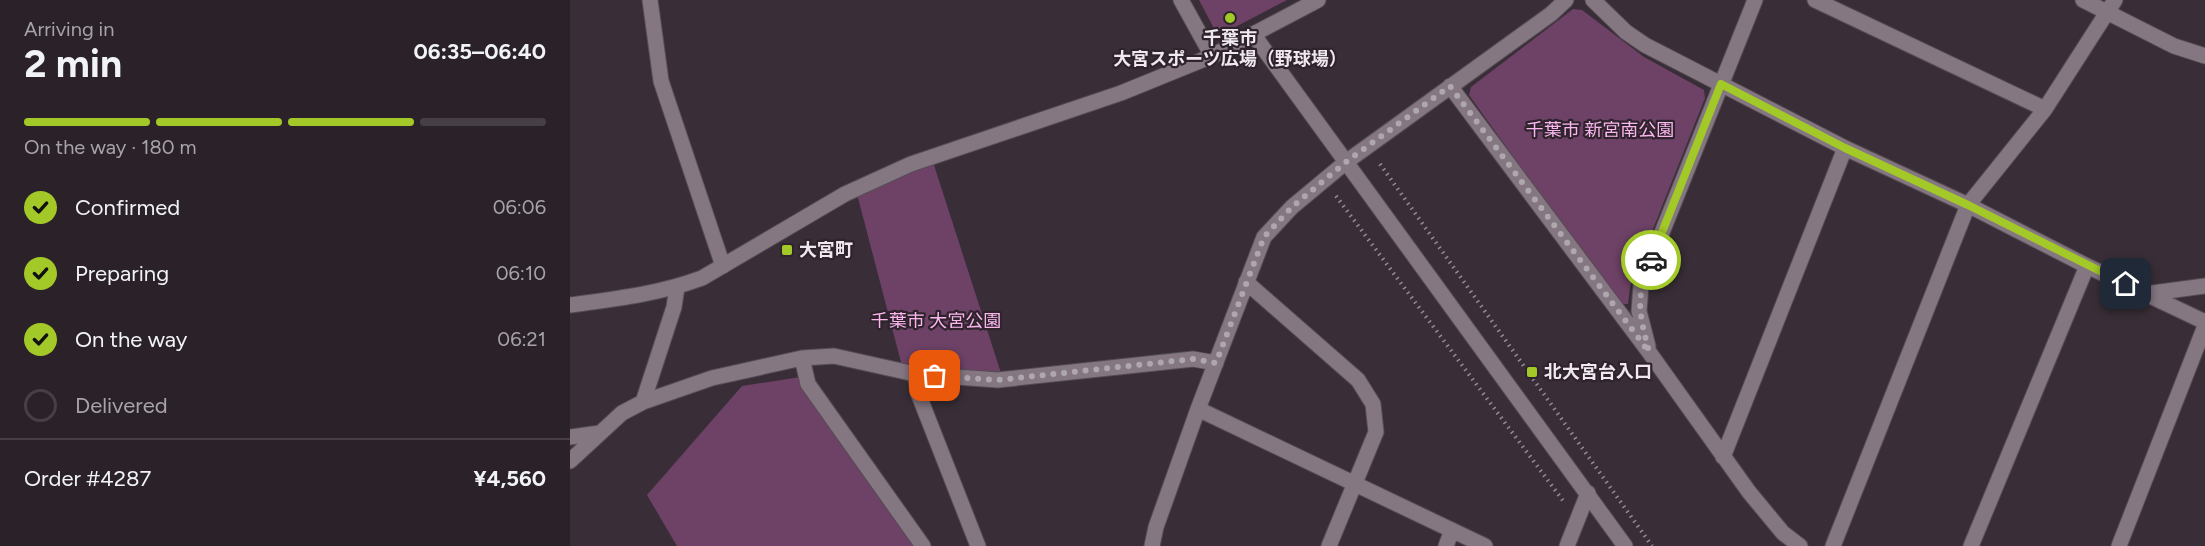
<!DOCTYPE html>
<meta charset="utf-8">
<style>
:root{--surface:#2b2229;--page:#332a31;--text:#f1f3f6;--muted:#a6a4a8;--line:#473f46;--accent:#a2c927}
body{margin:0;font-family:Figtree,"Noto Sans JP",sans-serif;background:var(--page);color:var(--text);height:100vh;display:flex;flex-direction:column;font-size:22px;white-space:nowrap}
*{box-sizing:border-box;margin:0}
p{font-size:20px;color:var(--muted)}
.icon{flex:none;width:33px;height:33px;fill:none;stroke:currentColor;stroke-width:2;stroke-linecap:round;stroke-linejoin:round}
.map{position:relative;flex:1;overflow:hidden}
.panel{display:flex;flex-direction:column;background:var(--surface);width:570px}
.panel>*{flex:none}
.pin{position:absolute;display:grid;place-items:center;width:51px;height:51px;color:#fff;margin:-26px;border-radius:12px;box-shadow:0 3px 9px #0006}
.courier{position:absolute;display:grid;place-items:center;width:60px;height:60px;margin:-30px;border:4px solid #a2c927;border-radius:50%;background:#fff;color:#222;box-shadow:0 2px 8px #0007}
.summary em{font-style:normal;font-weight:700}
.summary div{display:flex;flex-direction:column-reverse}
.summary{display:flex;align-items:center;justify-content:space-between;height:102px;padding:0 24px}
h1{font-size:39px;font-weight:700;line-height:45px}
.bar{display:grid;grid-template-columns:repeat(4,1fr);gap:9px 6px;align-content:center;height:72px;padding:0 24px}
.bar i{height:8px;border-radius:4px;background:var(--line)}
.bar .active{background:var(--accent)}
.bar p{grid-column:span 4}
.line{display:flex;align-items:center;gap:15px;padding:0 24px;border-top:2px solid var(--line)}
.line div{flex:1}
ol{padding:0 24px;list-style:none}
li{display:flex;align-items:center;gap:18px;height:66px}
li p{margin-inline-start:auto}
li .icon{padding:6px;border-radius:50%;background:var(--accent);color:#111;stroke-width:4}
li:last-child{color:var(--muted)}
li i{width:33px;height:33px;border:3px solid var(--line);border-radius:50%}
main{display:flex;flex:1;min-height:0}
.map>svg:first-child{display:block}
</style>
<main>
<section class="panel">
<div class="summary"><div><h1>2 min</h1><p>Arriving in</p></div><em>06:35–06:40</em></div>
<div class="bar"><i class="active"></i><i class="active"></i><i class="active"></i><i></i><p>On the way · 180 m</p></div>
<ol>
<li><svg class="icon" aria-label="check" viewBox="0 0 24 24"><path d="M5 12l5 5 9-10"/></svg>Confirmed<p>06:06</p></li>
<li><svg class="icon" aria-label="check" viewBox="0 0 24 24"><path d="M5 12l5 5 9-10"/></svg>Preparing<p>06:10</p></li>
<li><svg class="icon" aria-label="check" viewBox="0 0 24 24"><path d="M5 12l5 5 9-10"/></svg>On the way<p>06:21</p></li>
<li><i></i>Delivered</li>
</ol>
<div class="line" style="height:78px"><div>Order #4287</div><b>¥4,560</b></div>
</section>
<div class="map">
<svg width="1635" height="546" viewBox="0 0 1635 546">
<rect width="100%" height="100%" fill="#392e37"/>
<path fill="#6d4266" d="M 629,0 L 717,0 L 648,36 Z
M 1003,9 L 1012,10 L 1074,57 L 1134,90 L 1135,98 L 1060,287 L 1058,304 L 1049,304 L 899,95 L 901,87 Z
M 363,162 L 431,373 L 332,366 L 287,194 Z
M 237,376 L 350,546 L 107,546 L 77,495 L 172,386 Z"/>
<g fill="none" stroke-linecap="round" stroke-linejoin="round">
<g stroke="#564d54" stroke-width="17">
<path id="minor" d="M 80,0 L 91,81 L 153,266
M 611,0 L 642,56
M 1023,0 L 1056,32 L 1075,45 L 1275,148 L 1398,205 L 1517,266 L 1635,322
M 1245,0 L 1475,109
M 1513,0 L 1604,46 L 1635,56
M 880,86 L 1079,352 L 1179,492 L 1213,533 L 1230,546
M 676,282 L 788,380 L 803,404 L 806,432 L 759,546
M 1575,294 L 1635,286
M 1078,346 L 1069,311 L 1071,285 L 1185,0
M 232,358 L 238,384 L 353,546
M 345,374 L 348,393 L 408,546
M 73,402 L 104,307 L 107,287
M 628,409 L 915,546
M 0,437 L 30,433
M 1153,457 L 1275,148
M 0,461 L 52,413 L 73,402 L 142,378 L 232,358 L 264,356 L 345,374 L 428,380 L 623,359 L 646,363
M 582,546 L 586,527 L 628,409 L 694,237 L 722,207 L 776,162 L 981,14 L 996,0
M 876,546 L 882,530
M 997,546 L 1018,493
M 1263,546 L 1398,205 L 1475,109 L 1545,0
M 1401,546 L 1517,266
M 1549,546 L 1635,326"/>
</g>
<g stroke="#564d54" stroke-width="17">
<path id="tertiary" d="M 683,34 L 1055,546
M 0,305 C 45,299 89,294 132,278 L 275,194 L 341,164 L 551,93 L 642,56 L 748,0"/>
</g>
<path stroke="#948b93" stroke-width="4" stroke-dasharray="1.5 4.5" stroke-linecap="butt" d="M 810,164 L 1082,546
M 766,196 L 994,502"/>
<use href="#minor" stroke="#857782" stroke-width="15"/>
<use href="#tertiary" stroke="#857782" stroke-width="15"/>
</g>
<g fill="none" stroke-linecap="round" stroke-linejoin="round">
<path stroke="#afa7ae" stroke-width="6" stroke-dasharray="0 10.8" d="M 365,376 L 428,380 L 623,359 L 646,363 L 694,237 L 722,207 L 776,162 L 880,86 L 1079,352 C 1069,311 1065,301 1081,260"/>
<path stroke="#a2c927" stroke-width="8" d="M 1081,260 L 1151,84 L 1275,148 L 1398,205 L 1556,284"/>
</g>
<g fill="#a2c927" stroke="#2f242d" stroke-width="2">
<circle cx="660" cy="18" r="6"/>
<rect x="211" y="244" width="12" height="12" rx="3"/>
<rect x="956" y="366" width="12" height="12" rx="3"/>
</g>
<g text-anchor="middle" stroke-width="4.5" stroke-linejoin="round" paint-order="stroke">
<g font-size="18" font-weight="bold" fill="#efe8ee" stroke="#2f242d" text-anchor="start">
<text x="660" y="44" text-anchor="middle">千葉市<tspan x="660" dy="21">大宮スポーツ広場（野球場）</tspan></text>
<text x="229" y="256">大宮町</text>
<text x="974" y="378">北大宮台入口</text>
</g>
<g font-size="18" fill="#fab6ed" stroke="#2f242d">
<text x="1030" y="136">千葉市 新宮南公園</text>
<text x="366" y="327">千葉市 大宮公園</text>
</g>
</g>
</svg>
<div class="pin" style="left:365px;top:376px;background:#ea580c"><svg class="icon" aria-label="bag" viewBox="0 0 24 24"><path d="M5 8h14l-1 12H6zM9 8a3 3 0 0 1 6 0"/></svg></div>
<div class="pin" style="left:1556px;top:284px;background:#1f2937"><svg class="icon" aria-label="home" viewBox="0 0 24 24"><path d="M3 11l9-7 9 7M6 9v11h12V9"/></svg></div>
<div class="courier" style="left:1081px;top:260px"><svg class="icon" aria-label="car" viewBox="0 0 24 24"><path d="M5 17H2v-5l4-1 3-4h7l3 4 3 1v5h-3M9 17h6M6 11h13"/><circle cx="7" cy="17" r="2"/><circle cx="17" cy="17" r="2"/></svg></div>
</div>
</main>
